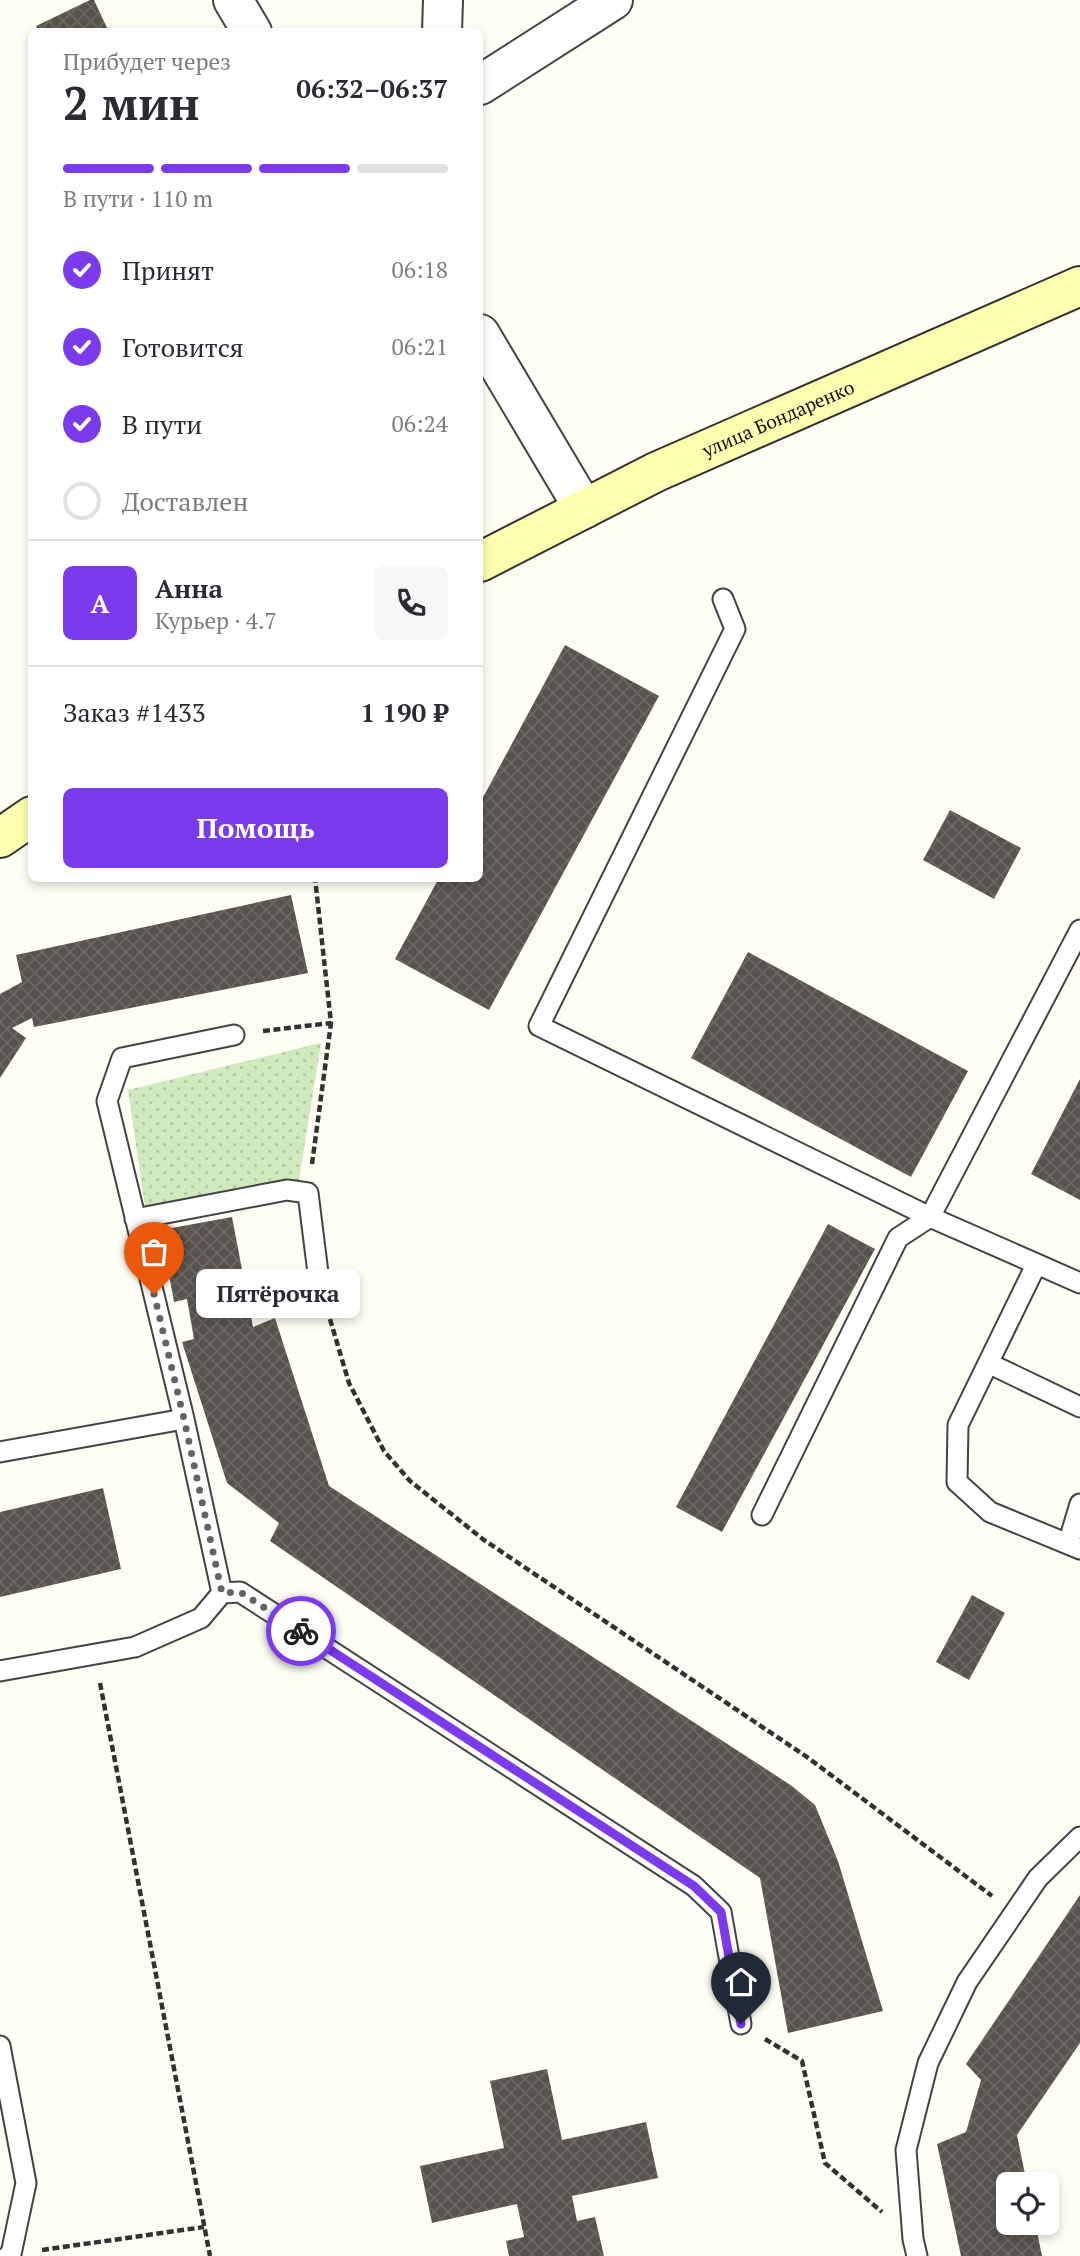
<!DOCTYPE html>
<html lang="ru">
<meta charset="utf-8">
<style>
:root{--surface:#fff;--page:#f7f7f7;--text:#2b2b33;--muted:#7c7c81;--line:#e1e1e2;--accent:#7c3aed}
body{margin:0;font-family:"PT Serif",serif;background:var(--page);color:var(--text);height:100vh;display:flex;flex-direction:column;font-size:26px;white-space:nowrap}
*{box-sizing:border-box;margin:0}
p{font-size:23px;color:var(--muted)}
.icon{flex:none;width:38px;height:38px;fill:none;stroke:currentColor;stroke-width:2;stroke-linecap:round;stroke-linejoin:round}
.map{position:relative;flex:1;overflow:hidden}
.side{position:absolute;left:28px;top:28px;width:455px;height:854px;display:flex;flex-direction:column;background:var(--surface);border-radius:10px;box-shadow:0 4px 10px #0003}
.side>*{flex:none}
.buttons{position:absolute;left:996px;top:2172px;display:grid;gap:14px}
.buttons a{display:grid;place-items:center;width:63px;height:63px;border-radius:10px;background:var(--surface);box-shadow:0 4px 10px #0003;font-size:35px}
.pin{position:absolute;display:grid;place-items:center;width:60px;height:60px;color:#fff;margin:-72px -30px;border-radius:50% 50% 50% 0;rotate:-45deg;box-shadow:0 0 7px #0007}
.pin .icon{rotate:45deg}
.courier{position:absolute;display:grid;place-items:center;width:70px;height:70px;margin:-35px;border:5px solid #7c3aed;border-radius:50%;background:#fff;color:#222;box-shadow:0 2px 9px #0007}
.bubble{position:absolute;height:49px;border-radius:10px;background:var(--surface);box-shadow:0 4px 10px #0003;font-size:23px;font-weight:700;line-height:49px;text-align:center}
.headline em{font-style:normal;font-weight:700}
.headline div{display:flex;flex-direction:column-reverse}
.headline{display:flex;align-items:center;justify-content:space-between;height:119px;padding:0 35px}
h1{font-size:46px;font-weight:700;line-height:52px}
.bar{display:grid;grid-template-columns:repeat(4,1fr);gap:10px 7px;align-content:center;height:84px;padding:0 35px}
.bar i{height:9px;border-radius:5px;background:var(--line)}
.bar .selected{background:var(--accent)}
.bar p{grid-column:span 4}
.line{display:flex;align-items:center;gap:18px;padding:0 35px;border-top:2px solid var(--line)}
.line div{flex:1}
.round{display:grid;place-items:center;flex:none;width:74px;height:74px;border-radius:10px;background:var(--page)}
ol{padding:0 35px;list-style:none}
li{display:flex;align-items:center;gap:21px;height:77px}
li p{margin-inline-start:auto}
li .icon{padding:7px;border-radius:50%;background:var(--accent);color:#fff;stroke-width:4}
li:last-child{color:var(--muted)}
li i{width:38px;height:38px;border:4px solid var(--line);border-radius:50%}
.cta{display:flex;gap:14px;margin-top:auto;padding:14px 35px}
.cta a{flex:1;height:80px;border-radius:10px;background:var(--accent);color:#fff;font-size:28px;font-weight:700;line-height:80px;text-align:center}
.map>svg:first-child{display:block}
</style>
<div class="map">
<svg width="1080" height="2256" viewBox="0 0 1080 2256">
<defs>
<pattern id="park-dots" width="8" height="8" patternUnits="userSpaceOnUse" patternTransform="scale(1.75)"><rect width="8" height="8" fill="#cfeabd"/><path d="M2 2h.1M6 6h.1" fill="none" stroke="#b1c8a1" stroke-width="1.8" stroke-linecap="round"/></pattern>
<pattern id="building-cross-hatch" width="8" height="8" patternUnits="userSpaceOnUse" patternTransform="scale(1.75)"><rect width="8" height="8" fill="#59534d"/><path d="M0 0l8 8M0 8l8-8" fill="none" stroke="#6c6762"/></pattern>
</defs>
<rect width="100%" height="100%" fill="#fffef4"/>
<path fill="url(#park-dots)" d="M 321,1043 L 299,1180 L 145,1207 L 128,1090 Z"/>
<path fill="url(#building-cross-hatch)" d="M 90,0 L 94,0 L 109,32 L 39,32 L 36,26 Z
M 565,645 L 659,696 L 489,1010 L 395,959 L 439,878 L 480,878 L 480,803 Z
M 950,810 L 1021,848 L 994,899 L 923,860 Z
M 291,895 L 308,973 L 34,1027 L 32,1018 L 12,1028 L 26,1038 L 0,1078 L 0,994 L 22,982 L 16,955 Z
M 748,952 L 968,1071 L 911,1177 L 691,1058 Z
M 1080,1079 L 1080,1200 L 1031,1174 Z
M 232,1217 L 253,1327 L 275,1318 L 329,1486 L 792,1786 L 815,1805 L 838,1861 L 883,2011 L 788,2033 L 760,1878 L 270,1541 L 279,1523 L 227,1483 L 182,1342 L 194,1339 L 187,1299 L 174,1302 L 161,1230 Z
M 828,1224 L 875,1249 L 722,1532 L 676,1507 Z
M 103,1488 L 121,1569 L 0,1597 L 0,1512 Z
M 972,1595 L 1005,1613 L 969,1680 L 936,1662 Z
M 1080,1895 L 1080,2043 L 1017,2135 L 1027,2184 L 1008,2184 L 1008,2222 L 1035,2222 L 1042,2256 L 961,2256 L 937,2144 L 966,2132 L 981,2080 L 966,2064 Z
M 547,2069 L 562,2140 L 646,2122 L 658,2178 L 572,2196 L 577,2221 L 595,2217 L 604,2256 L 509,2256 L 506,2241 L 524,2237 L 517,2204 L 432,2223 L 420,2166 L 504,2148 L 490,2081 Z"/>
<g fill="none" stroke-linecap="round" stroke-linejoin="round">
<g stroke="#434343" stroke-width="23">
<path id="lane" d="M 723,599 L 735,629 L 539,1026 L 930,1217 L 1080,930
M 135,1219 L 287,1190 L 308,1193 L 319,1281
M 1036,1265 L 958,1425 L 957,1482 L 990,1512 L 1080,1549
M 988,1363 L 1080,1407
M 0,1452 L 184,1419
M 762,1515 L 898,1238 L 930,1217 L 1080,1283
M 1068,1544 L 1080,1504
M 222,1593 L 184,1419 L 107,1101 L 122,1058 L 234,1035
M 0,1671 L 135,1647 L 201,1618 L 222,1593 L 240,1592 L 694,1886 L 721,1912 L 741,2024
M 0,2046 L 26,2183 L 11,2254 L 8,2256
M 917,2256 L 913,2239 L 906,2150 L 928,2063 L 967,1982 L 1038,1878 L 1080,1837"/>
</g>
<g stroke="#434343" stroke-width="42">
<path id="street" d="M 233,0 L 252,32
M 442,32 L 443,0
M 480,85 L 613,0
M 480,334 L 584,509"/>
</g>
<g stroke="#323232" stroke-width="42">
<g id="secondary">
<path id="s1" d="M 480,562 L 656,472 L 1080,286"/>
<path d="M 0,838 L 32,816"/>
</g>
</g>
<path stroke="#323232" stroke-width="4.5" stroke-dasharray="7 3.5" stroke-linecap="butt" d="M 263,1031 L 331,1023
M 312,1164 L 331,1023 L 315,878
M 327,1309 L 349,1383 L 384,1451 L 410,1481 L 484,1540 L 807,1757 L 992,1896
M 100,1683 L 210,2256
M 765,2039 L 802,2061 L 825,2163 L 882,2212
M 42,2250 L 204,2227"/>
<use href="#lane" stroke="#fff" stroke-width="19"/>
<use href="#street" stroke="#fff" stroke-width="38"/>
<use href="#secondary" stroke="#fdfeb0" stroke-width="38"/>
</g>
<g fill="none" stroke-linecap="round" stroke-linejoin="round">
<path stroke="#646360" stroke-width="7" stroke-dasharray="0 12.6" d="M 154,1294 L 184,1419 L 222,1593 L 240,1592 L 301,1631"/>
<path stroke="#7c3aed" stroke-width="9" d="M 301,1631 L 694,1886 L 721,1912 L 741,2024"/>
</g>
<g text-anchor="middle" stroke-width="7" stroke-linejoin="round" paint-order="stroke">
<g font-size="19" fill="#101010" stroke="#fff">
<text dy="7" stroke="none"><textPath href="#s1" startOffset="331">улица Бондаренко</textPath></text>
</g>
</g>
</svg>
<div class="buttons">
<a><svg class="icon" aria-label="locate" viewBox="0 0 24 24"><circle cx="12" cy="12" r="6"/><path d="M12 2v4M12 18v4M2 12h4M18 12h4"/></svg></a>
</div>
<div class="pin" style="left:154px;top:1294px;background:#ea580c"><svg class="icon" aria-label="bag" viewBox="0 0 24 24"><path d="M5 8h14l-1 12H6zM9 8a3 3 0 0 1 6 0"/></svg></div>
<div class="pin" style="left:741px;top:2024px;background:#1f2937"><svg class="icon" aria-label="home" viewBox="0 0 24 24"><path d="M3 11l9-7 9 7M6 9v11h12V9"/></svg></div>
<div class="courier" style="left:301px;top:1631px"><svg class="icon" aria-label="bike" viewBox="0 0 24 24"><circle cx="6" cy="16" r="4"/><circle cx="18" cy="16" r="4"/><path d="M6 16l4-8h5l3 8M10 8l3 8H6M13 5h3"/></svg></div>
<div class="bubble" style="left:196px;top:1269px;width:164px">Пятёрочка</div>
<section class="side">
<div class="headline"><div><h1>2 мин</h1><p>Прибудет через</p></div><em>06:32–06:37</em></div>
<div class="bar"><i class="selected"></i><i class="selected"></i><i class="selected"></i><i></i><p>В пути · 110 m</p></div>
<ol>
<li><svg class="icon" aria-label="check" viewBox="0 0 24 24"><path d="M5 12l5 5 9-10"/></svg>Принят<p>06:18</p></li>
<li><svg class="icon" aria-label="check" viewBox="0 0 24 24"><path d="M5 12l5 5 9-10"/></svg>Готовится<p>06:21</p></li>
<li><svg class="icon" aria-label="check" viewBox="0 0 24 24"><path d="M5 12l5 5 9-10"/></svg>В пути<p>06:24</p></li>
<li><i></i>Доставлен</li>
</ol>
<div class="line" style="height:126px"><b class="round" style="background:var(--accent);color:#fff">А</b><div><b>Анна</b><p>Курьер · 4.7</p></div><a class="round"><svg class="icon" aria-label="phone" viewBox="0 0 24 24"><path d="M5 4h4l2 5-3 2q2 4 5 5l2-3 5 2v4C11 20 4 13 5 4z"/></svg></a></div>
<div class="line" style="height:91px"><div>Заказ #1433</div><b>1 190 ₽</b></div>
<div class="cta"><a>Помощь</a></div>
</section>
</div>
